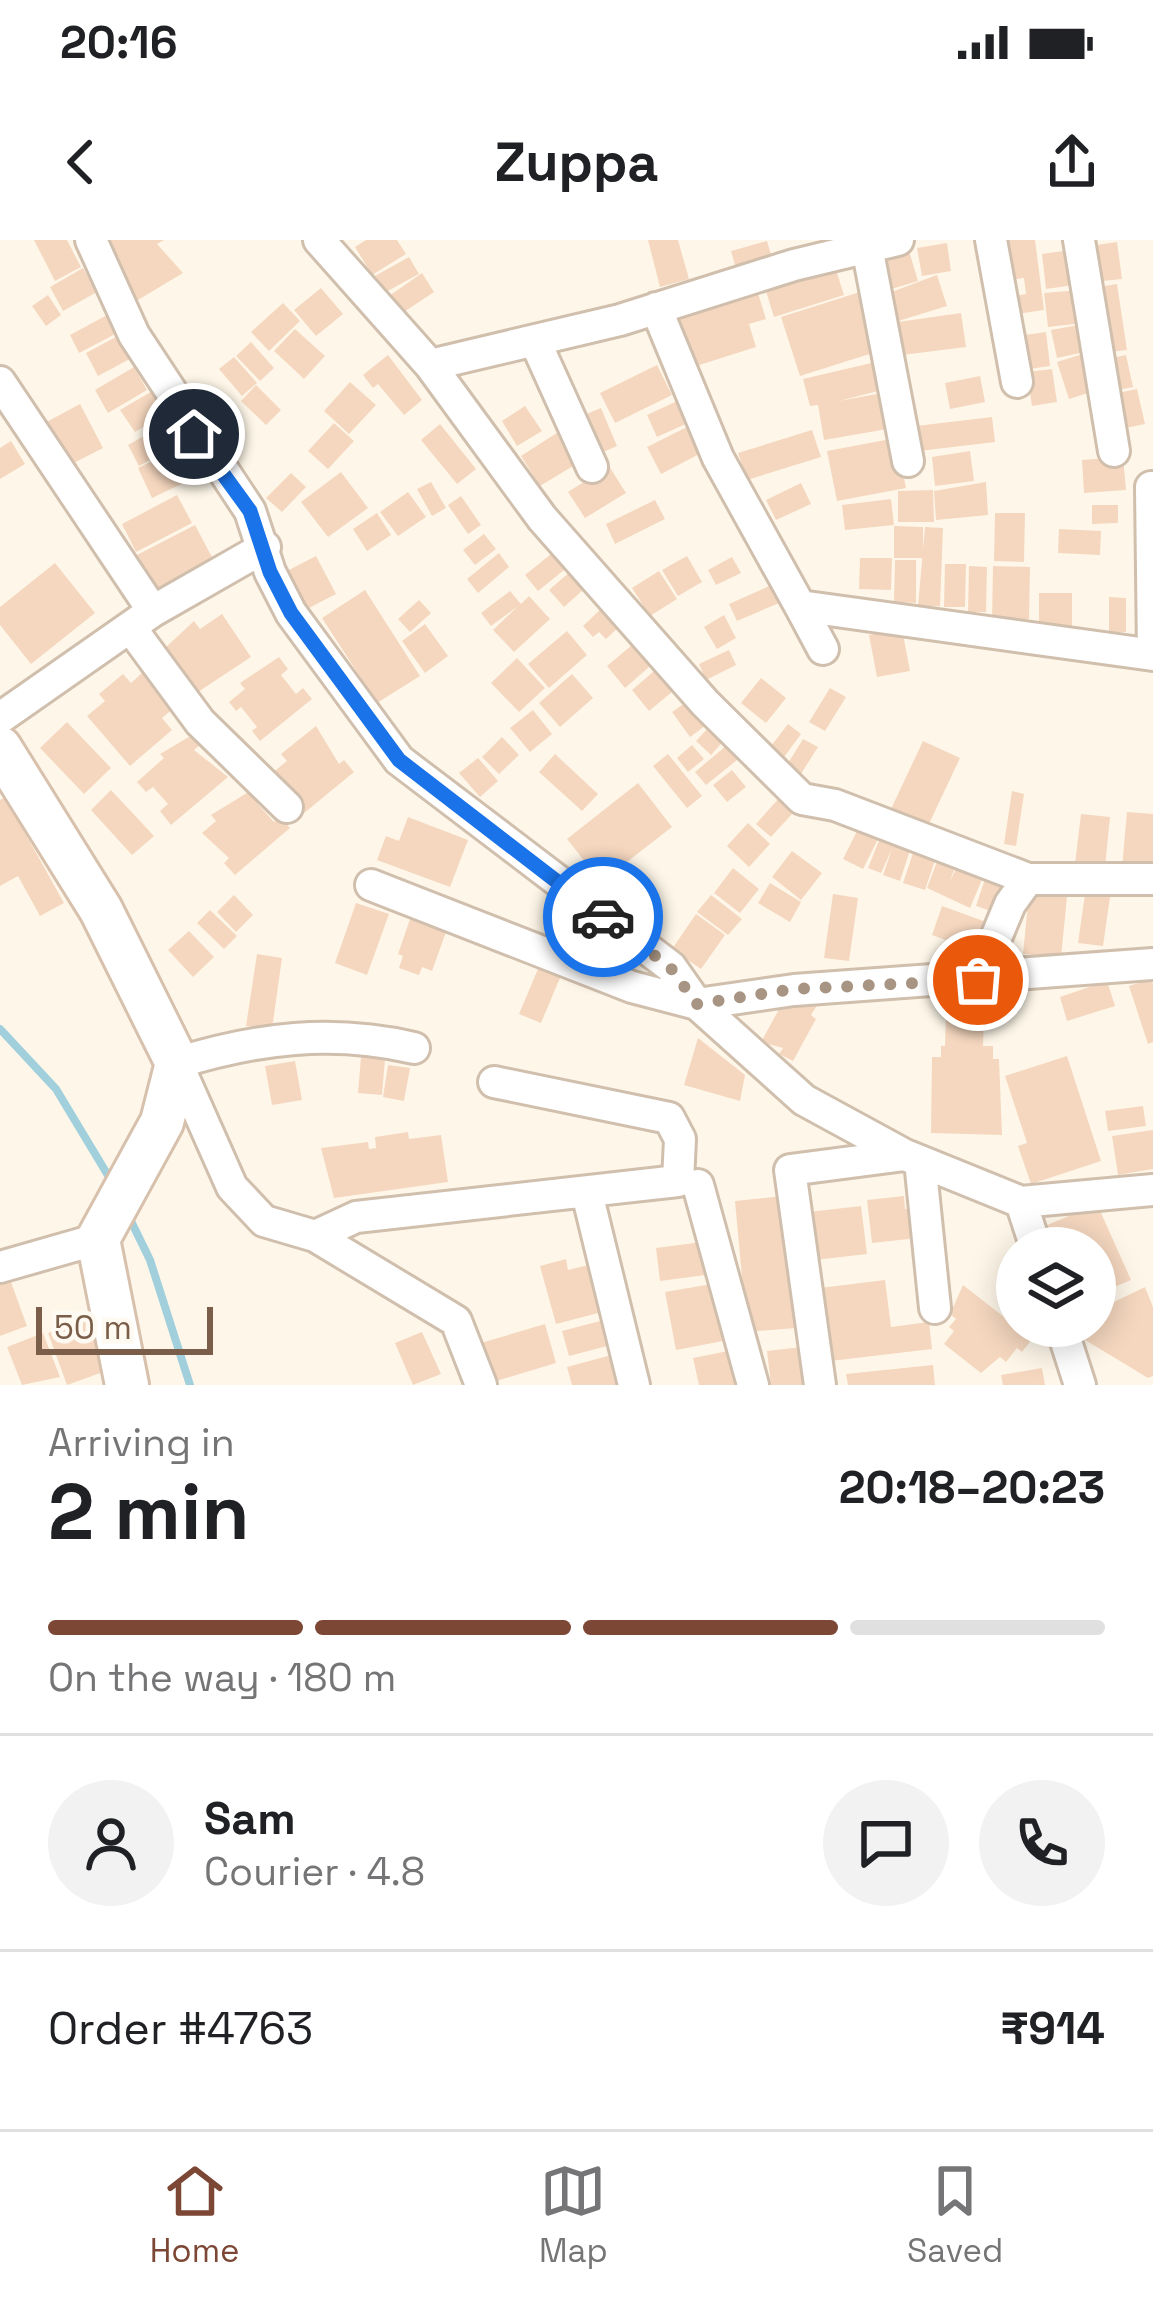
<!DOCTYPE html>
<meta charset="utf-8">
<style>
:root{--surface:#fff;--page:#f2f2f2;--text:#202124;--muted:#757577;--line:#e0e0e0;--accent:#7c4735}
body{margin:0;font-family:"Space Grotesk",sans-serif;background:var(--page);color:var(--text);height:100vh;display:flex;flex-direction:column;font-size:45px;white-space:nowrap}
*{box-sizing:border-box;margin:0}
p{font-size:39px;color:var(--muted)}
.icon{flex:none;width:66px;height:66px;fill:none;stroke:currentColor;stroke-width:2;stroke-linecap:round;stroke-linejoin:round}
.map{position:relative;height:1145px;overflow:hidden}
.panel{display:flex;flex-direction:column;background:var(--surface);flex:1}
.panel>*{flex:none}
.tools{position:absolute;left:996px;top:987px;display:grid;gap:24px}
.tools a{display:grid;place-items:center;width:120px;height:120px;border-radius:50%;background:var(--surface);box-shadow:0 6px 30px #0003;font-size:60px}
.scale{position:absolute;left:36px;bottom:30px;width:177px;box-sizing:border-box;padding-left:12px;border:6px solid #7a5e4a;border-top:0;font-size:33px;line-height:42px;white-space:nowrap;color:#7a5e4a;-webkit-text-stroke:9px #fffaf1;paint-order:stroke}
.pin{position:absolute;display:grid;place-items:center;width:102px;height:102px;color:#fff;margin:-51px;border:6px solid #fff;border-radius:50%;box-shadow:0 3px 12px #0007}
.courier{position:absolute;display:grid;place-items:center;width:120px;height:120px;margin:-60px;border:9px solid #1a73e8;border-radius:50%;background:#fff;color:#222;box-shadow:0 3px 15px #0007}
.overview em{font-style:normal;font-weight:700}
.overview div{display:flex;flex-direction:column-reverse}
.overview{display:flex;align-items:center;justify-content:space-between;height:204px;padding:0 48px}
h1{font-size:78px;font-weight:700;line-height:90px}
.bar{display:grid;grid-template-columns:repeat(4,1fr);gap:18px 12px;align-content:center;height:144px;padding:0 48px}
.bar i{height:15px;border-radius:9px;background:var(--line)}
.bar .selected{background:var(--accent)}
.bar p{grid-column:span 4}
.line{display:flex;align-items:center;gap:30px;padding:0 48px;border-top:3px solid var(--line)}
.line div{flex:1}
.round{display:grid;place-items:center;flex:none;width:126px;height:126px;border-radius:63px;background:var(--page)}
.status{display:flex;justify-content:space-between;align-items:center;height:84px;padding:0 60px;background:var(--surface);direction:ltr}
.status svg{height:33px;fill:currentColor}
header{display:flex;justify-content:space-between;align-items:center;height:156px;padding:0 48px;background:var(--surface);font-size:54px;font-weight:700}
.menu{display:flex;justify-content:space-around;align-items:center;height:168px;border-top:3px solid var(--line);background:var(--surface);font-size:33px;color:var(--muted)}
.menu a{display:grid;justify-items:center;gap:6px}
.menu .selected{color:var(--accent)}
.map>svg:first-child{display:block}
</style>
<div class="status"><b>20:16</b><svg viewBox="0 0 49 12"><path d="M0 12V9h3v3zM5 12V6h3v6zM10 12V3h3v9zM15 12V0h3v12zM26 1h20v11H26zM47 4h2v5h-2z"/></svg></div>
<header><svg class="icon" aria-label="back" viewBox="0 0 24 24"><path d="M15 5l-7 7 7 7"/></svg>Zuppa<svg class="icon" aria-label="share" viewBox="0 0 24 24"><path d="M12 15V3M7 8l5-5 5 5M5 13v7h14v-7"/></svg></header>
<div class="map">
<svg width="1153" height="1145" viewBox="0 0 1153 1145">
<rect width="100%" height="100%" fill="#fef7e9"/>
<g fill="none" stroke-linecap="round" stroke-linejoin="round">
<path stroke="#a1d0dc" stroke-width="8" d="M 0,789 L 56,849 L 112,942
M 129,977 L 150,1020 L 190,1145"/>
</g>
<path fill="#f5d7bf" d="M 34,0 L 67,0 L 81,27 L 55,41 Z
M 110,0 L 164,0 L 157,4 L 183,33 L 133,63 L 113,30 L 120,26 L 105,3 Z
M 366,0 L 397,0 L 406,14 L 372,35 L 355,7 Z
M 648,0 L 678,0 L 689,39 L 660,47 Z
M 1002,0 L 1035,0 L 1044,70 L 1017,74 L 1015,56 L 1026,54 L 1024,38 L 1008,40 Z
M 767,1 L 774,25 L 738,35 L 731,11 Z
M 1117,2 L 1122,39 L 1094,42 L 1090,6 Z
M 947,3 L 951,31 L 922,36 L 917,8 Z
M 907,4 L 918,41 L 888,50 L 877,12 Z
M 1077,9 L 1081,44 L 1046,49 L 1042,14 Z
M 409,17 L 419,34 L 384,53 L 375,36 Z
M 835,27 L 844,55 L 774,77 L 765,48 Z
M 83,28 L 97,52 L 63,71 L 50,47 Z
M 422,33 L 434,52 L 401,74 L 389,56 Z
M 937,35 L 947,66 L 895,82 L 886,54 Z
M 1117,44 L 1127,110 L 1101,113 L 1091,48 Z
M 756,47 L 766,79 L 749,84 L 756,107 L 693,127 L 676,72 Z
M 321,48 L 343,74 L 316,96 L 294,70 Z
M 1080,50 L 1083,83 L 1048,87 L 1044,53 Z
M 860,52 L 879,111 L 800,136 L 781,77 Z
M 48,55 L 61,75 L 46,86 L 32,66 Z
M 283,63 L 300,81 L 269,111 L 251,92 Z
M 111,73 L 121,91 L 79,113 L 70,95 Z
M 961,73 L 966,107 L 902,115 L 898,82 Z
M 1084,84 L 1089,111 L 1057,118 L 1051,90 Z
M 295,89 L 325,116 L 304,139 L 274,111 Z
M 129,90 L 141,113 L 98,136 L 86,113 Z
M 1046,92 L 1050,126 L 1023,130 L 1018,96 Z
M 251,102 L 274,128 L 260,141 L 236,116 Z
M 1089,112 L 1101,149 L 1069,159 L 1057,122 Z
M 388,115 L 422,160 L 404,175 L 378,144 L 373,148 L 363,135 Z
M 1126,115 L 1133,147 L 1109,152 L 1102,120 Z
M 234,117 L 257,143 L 242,156 L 219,129 Z
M 880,121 L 886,149 L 839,161 L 893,151 L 899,187 L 824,200 L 818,165 L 810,166 L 803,139 Z
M 657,125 L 672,155 L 615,183 L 600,153 Z
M 134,127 L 147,150 L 108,173 L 95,150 Z
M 1052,129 L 1057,162 L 1032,166 L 1027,132 Z
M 980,136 L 985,162 L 950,169 L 945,143 Z
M 350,142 L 376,165 L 349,194 L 324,171 Z
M 256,145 L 281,170 L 266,185 L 241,161 Z
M 1137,149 L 1145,184 L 1116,190 L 1108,155 Z
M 154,150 L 168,172 L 135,192 L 120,170 Z
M 688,156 L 699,178 L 657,197 L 647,175 Z
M 80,164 L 103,208 L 62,229 L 39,186 Z
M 525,166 L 542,191 L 517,206 L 502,181 Z
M 601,168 L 617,206 L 594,216 L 577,178 Z
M 992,177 L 995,202 L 919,211 L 916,186 Z
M 334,183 L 354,201 L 328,229 L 308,211 Z
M 440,184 L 476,229 L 457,244 L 421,200 Z
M 691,185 L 705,211 L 661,234 L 647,207 Z
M 563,189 L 583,220 L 540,246 L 521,216 Z
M 812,190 L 821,217 L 747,240 L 738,213 Z
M 153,191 L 165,212 L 139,226 L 128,205 Z
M 896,198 L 906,248 L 837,261 L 827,211 Z
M 11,201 L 25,224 L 0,239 L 0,208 Z
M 180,208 L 194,238 L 152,258 L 138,228 Z
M 970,211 L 974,241 L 935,246 L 932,217 Z
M 1123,217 L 1126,250 L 1084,253 L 1082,220 Z
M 609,226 L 626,253 L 585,278 L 568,252 Z
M 341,232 L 368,268 L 328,297 L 301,262 Z
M 291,233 L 306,247 L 282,272 L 266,258 Z
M 431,242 L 446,268 L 432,276 L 417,249 Z
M 986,242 L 988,275 L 936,280 L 934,251 Z
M 801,243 L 811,264 L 776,280 L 766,260 Z
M 933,250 L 934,282 L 898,282 L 898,251 Z
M 408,252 L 426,277 L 398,296 L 380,272 Z
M 177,255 L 192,283 L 136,312 L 122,284 Z
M 461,256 L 481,285 L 468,294 L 448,265 Z
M 891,259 L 894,285 L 845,290 L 842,265 Z
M 655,260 L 665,279 L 615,304 L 606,284 Z
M 1092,265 L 1118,265 L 1118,283 L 1092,284 Z
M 377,273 L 391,295 L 367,311 L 353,289 Z
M 995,273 L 1025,273 L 1024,322 L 994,321 Z
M 195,285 L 214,321 L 154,352 L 135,316 Z
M 894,286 L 923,287 L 923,318 L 894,318 Z
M 925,287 L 943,288 L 940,366 L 918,366 Z
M 1059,289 L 1101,291 L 1100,315 L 1058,313 Z
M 484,294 L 496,309 L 475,325 L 463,310 Z
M 561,306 L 574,322 L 538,351 L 525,335 Z
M 499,313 L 509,327 L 478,353 L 467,339 Z
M 316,316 L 336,354 L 307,369 L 287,331 Z
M 687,316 L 702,342 L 678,356 L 662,330 Z
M 732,317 L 741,333 L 716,345 L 708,330 Z
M 860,318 L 892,318 L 891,350 L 859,349 Z
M 895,320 L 916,320 L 916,363 L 894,362 Z
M 55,323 L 95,373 L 31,424 L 0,385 L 0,367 Z
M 945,324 L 966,324 L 965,367 L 944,367 Z
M 578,325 L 592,342 L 564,367 L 549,350 Z
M 969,326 L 987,327 L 986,372 L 968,372 Z
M 993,326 L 1030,327 L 1029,379 L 992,379 Z
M 659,331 L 677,359 L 650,376 L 632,348 Z
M 783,340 L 791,358 L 737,381 L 729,364 Z
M 365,350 L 420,436 L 377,463 L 322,378 Z
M 510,351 L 521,364 L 529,356 L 550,379 L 514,412 L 493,390 L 517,367 L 491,386 L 481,373 Z
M 1039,353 L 1072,353 L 1072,386 L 1039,385 Z
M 1109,357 L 1126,358 L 1126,392 L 1109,392 Z
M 419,360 L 431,373 L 410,392 L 398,379 Z
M 603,367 L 620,386 L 606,399 L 599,392 L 593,397 L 583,386 Z
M 222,374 L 251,417 L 195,454 L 164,409 L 194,381 L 200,389 Z
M 724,375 L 736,398 L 717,409 L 704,387 Z
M 425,384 L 448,416 L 425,433 L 402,401 Z
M 902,389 L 910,431 L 877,437 L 869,395 Z
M 567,391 L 587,415 L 549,448 L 528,424 Z
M 638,400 L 656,421 L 625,448 L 607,426 Z
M 729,410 L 736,425 L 706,440 L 699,424 Z
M 279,417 L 288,429 L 281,435 L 296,454 L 303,448 L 312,459 L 260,501 L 252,491 L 257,487 L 241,467 L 236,471 L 229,462 L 245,449 L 240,443 Z
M 517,418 L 545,448 L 519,472 L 491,443 Z
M 660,426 L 678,447 L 649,471 L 632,450 Z
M 143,432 L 174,468 L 162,478 L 172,490 L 130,526 L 87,476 L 105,461 L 99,454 L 123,434 L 131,443 Z
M 572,434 L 593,458 L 560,487 L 539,463 Z
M 761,438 L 786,458 L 766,483 L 741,463 Z
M 830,448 L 846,457 L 825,491 L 809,482 Z
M 692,458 L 709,483 L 690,497 L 672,472 Z
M 533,470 L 552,494 L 530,512 L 510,488 Z
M 67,482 L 111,528 L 84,554 L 40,508 Z
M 788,484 L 801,494 L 779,524 L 765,514 Z
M 711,485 L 726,498 L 711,515 L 696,501 Z
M 316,486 L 339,524 L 344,520 L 354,532 L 303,574 L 282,539 L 277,543 L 271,534 L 287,521 L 281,514 Z
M 192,495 L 200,505 L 194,510 L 228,537 L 171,585 L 160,571 L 168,564 L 153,547 L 146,552 L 137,542 L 164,518 L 160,514 Z
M 502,497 L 519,515 L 499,534 L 482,517 Z
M 803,499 L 818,507 L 799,537 L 785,528 Z
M 923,501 L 960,518 L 928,586 L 891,569 Z
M 692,505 L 704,519 L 688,532 L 677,518 Z
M 726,506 L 737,520 L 706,545 L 695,532 Z
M 555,514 L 598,554 L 582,571 L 539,532 Z
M 668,514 L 702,556 L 687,568 L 653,526 Z
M 478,518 L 498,541 L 480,557 L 459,533 Z
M 732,530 L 746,547 L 727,562 L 713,545 Z
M 638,543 L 672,587 L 601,642 L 567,599 Z
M 255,548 L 263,558 L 257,563 L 274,582 L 280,577 L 290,588 L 235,635 L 224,623 L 229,618 L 202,593 L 216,581 L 211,575 Z
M 788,548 L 803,562 L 771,597 L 756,584 Z
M 111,550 L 154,596 L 132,615 L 91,570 Z
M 1012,551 L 1024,554 L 1016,606 L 1004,604 Z
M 5,557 L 64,663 L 40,676 L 18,636 L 0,646 L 0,560 Z
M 1127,572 L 1153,574 L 1153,631 L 1122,628 Z
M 1081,574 L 1110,577 L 1105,627 L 1075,624 Z
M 408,577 L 468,600 L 450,647 L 377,620 L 386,596 L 399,601 Z
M 862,581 L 882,591 L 863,629 L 843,619 Z
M 748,583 L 770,604 L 749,627 L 727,606 Z
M 880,598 L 913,601 L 900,641 L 883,635 L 892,609 L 881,633 L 868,628 Z
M 917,601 L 939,608 L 925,650 L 903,643 Z
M 792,611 L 822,633 L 801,660 L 772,637 Z
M 941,611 L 959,617 L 949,643 L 960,620 L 986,630 L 970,668 L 927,648 Z
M 733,628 L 759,649 L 740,673 L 714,653 Z
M 988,630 L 1012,638 L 1000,674 L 976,666 Z
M 770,643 L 801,662 L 790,682 L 758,663 Z
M 1086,647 L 1111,650 L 1103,706 L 1078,703 Z
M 1029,653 L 1067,657 L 1061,717 L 1023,714 Z
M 833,654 L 858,658 L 849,721 L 824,718 Z
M 234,655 L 253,675 L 236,692 L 217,672 Z
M 711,655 L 742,679 L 728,695 L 697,672 Z
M 356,663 L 389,674 L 367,735 L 335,723 Z
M 942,666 L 989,683 L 978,712 L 932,695 Z
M 210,670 L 237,696 L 224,709 L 197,683 Z
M 696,674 L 725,695 L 701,729 L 672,709 Z
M 410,679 L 446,692 L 432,731 L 422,727 L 419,735 L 399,728 L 403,716 L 398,714 Z
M 189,691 L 214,717 L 193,737 L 168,710 Z
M 257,714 L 282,718 L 272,789 L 246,786 Z
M 543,717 L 565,726 L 541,783 L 519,774 Z
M 1148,740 L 1153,743 L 1153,802 L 1148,804 L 1129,746 Z
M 1107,741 L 1115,766 L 1067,781 L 1060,757 Z
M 810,760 L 818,764 L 811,775 L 816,779 L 793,821 L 779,814 L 783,808 L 761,802 L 783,762 L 794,769 L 799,761 L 807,766 Z
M 946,775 L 984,775 L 983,806 L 993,806 L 993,819 L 999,819 L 1002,895 L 931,893 L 932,817 L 941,817 L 941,806 L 945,806 Z
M 698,798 L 745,835 L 740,861 L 684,845 Z
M 1067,816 L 1101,921 L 1031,944 L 1018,906 L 1027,903 L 1005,836 Z
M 361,817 L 385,819 L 382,855 L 358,853 Z
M 295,821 L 302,860 L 272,865 L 265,826 Z
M 388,825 L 410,828 L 404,861 L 383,857 Z
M 1143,866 L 1146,886 L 1108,891 L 1105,871 Z
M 1153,890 L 1153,929 L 1118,935 L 1112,896 Z
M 408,892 L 409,899 L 441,895 L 448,942 L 334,958 L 321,908 L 368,902 L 369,909 L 376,908 L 375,897 Z
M 784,956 L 796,1088 L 747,1092 L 735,961 Z
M 904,956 L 905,969 L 915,969 L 918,998 L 872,1003 L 867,960 Z
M 1097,964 L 1131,1040 L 1095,1055 L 1095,1008 L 1047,1008 L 1038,989 Z
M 861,966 L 867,1014 L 815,1020 L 809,972 Z
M 702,1002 L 706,1035 L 660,1041 L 656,1008 Z
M 566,1019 L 568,1030 L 592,1024 L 606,1071 L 556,1084 L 540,1026 Z
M 8,1034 L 27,1086 L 0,1096 L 0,1037 Z
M 885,1040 L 891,1087 L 929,1082 L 932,1109 L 822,1122 L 812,1049 Z
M 712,1044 L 723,1101 L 676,1110 L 665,1052 Z
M 963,1045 L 1032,1099 L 1022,1112 L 1017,1108 L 1006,1122 L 1000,1117 L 981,1133 L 944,1104 L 954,1091 L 949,1087 L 956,1079 L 950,1074 Z
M 1145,1047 L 1153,1067 L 1153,1136 L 1148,1138 L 1062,1086 L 1095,1086 L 1095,1071 Z
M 97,1075 L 117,1127 L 67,1145 L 48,1093 Z
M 604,1080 L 611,1105 L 569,1116 L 562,1091 Z
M 545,1084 L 556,1123 L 493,1142 L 481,1103 Z
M 422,1092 L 441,1134 L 413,1145 L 395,1103 Z
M 43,1093 L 60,1137 L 22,1145 L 7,1107 Z
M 802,1107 L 806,1145 L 771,1145 L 767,1111 Z
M 733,1110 L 741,1145 L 699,1145 L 693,1118 Z
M 615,1114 L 623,1145 L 572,1145 L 567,1127 Z
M 933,1125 L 935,1145 L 848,1145 L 846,1134 Z
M 1042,1128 L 1045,1145 L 1003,1145 L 1001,1135 Z"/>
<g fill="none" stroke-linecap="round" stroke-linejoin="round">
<g stroke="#d1bfad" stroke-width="36">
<path id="street" d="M 91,0 L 134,95 L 250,271 L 270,332 L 291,373 L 399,520 L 671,727 L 697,764 L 794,750 L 1153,724
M 319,0 L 430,125 L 542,278 L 705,463 L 802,559 L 835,565 L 1028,639
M 991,0 L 1017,142
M 1079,0 L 1114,211
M 867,7 L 908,221
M 656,68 L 718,218 L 800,366 L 1153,415
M 535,101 L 592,227
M 430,125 L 620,80 L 794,25 L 898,0
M 0,142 L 153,371
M 1151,247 L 1153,415
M 800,366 L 823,409
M 130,387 L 200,482 L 287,567
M 0,478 L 153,371 L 265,307
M 371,645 L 632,747 L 697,764 L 804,860 L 905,915 L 1021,962 L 1153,950
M 978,741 L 1010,664 L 1028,639 L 1153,639
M 414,808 C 332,789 257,798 177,823 L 232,947 L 264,981 L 315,996 L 356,977 L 678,941 L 680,899 L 669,878 L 494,842
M 920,921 L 935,1068
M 698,945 L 753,1145
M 587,953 L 634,1145
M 1021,962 L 1036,1008
M 315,996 L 456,1081 L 481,1145
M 0,1027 L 98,999
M 1061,1086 L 1080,1145
M 820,1145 L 790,930 L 905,915"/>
</g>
<g stroke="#d7c1ad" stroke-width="48">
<path id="secondary" d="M 0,508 L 101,670 L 177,823 L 162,882 L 98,999 L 127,1145"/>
</g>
<use href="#street" stroke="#fff" stroke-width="30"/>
<use href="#secondary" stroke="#fff" stroke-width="42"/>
</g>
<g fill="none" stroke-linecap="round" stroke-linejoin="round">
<path stroke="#a89482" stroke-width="12" stroke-dasharray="0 21.6" d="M 603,677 L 670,727 L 697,764 L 794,749 L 978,740"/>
<path stroke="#1a73e8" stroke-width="15" d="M 194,194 L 250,271 L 270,332 L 291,373 L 399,520 L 603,677"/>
</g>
</svg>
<div class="tools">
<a><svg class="icon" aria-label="layers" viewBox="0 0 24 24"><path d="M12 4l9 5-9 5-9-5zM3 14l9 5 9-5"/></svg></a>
</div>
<div class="scale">50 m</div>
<div class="pin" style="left:978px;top:740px;background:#ea580c"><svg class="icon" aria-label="bag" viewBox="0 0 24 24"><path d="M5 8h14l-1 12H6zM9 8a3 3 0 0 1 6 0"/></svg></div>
<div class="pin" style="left:194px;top:194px;background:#1f2937"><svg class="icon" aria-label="home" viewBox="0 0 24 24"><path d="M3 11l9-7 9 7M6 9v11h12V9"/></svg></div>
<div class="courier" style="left:603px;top:677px"><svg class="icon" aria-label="car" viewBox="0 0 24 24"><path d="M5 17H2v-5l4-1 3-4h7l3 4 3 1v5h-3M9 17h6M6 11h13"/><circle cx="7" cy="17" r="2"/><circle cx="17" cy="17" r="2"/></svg></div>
</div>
<section class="panel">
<div class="overview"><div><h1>2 min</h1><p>Arriving in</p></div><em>20:18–20:23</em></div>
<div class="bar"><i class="selected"></i><i class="selected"></i><i class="selected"></i><i></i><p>On the way · 180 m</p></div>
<div class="line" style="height:216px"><a class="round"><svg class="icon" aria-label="person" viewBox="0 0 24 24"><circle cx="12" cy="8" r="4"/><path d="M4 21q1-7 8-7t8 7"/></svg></a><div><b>Sam</b><p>Courier · 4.8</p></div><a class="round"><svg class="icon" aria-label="chat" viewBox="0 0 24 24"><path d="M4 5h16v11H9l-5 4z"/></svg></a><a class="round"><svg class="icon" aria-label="phone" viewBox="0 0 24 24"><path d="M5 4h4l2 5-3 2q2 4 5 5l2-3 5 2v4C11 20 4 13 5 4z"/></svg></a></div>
<div class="line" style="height:156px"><div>Order #4763</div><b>₹914</b></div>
</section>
<nav class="menu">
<a class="selected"><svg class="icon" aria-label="home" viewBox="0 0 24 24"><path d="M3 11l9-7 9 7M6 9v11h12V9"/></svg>Home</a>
<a><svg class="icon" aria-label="map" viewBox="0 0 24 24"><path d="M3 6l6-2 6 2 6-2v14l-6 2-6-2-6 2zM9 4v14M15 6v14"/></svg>Map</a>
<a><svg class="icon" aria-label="saved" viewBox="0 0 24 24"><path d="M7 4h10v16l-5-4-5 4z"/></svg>Saved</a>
</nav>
